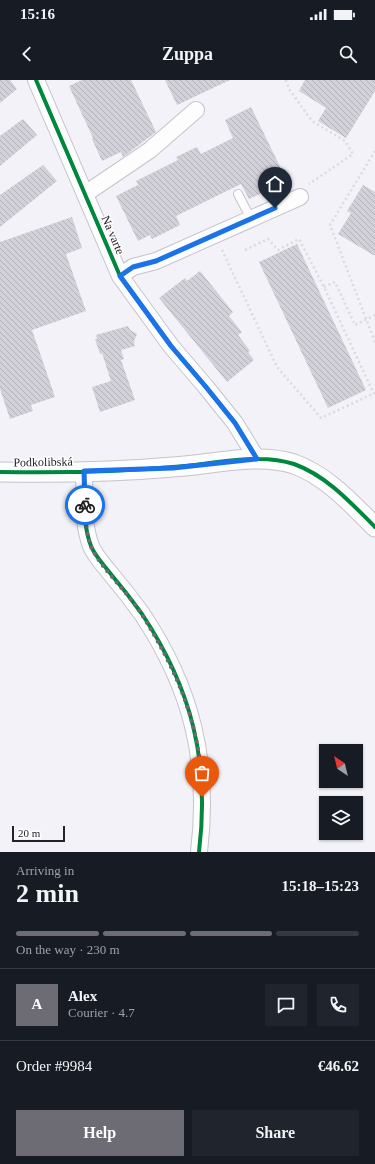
<!DOCTYPE html>
<meta charset="utf-8">
<style>
:root{--surface:#171b24;--page:#20242c;--text:#f1f3f6;--muted:#9ea1a6;--line:#363941;--accent:#6d6b73}
body{margin:0;font-family:"Times New Roman",serif;background:var(--page);color:var(--text);height:100vh;display:flex;flex-direction:column;font-size:15px;white-space:nowrap}
*{box-sizing:border-box;margin:0}
p{font-size:13px;color:var(--muted)}
.icon{flex:none;width:22px;height:22px;fill:none;stroke:currentColor;stroke-width:2;stroke-linecap:round;stroke-linejoin:round}
.map{position:relative;height:772px;overflow:hidden}
.sheet{display:flex;flex-direction:column;background:var(--surface);flex:1}
.sheet>*{flex:none}
.needle{width:26px;rotate:325deg}
.buttons{position:absolute;left:319px;top:664px;display:grid;gap:8px}
.buttons a{display:grid;place-items:center;width:44px;height:44px;border-radius:0px;background:var(--surface);box-shadow:0 1px 3px #0004;font-size:20px}
.scale{position:absolute;left:12px;bottom:10px;width:53px;box-sizing:border-box;padding-left:4px;border:2px solid #25222b;border-top:0;font-size:11px;line-height:14px;white-space:nowrap;color:#25222b;-webkit-text-stroke:3px #fff;paint-order:stroke}
.pin{position:absolute;display:grid;place-items:center;width:34px;height:34px;color:#fff;margin:-41px -17px;border-radius:50% 50% 50% 0;rotate:-45deg;box-shadow:0 0 4px #0007}
.pin .icon{rotate:45deg}
.courier{position:absolute;display:grid;place-items:center;width:40px;height:40px;margin:-20px;border:3px solid #1a73e8;border-radius:50%;background:#fff;color:#222;box-shadow:0 1px 5px #0007}
.headline em{font-style:normal;font-weight:800}
.headline div{display:flex;flex-direction:column-reverse}
.headline{display:flex;align-items:center;justify-content:space-between;height:68px;padding:0 16px}
h1{font-size:26px;font-weight:800;line-height:30px}
.bar{display:grid;grid-template-columns:repeat(4,1fr);gap:6px 4px;align-content:center;height:48px;padding:0 16px}
.bar i{height:5px;border-radius:3px;background:var(--line)}
.bar .selected{background:var(--accent)}
.bar p{grid-column:span 4}
.line{display:flex;align-items:center;gap:10px;padding:0 16px;border-top:1px solid var(--line)}
.line div{flex:1}
.round{display:grid;place-items:center;flex:none;width:42px;height:42px;border-radius:0px;background:var(--page)}
.button{display:flex;gap:8px;margin-top:auto;padding:8px 16px}
.button a{flex:1;height:46px;border-radius:0px;background:var(--accent);color:#fff;font-size:16px;font-weight:800;line-height:46px;text-align:center}
.button a+a{background:var(--page);color:var(--text)}
.status{display:flex;justify-content:space-between;align-items:center;height:28px;padding:0 20px;background:var(--surface);direction:ltr}
.status svg{height:11px;fill:currentColor}
header{display:flex;justify-content:space-between;align-items:center;height:52px;padding:0 16px;background:var(--surface);font-size:18px;font-weight:800}
.map>svg:first-child{display:block}
</style>
<div class="status"><b>15:16</b><svg viewBox="0 0 49 12"><path d="M0 12V9h3v3zM5 12V6h3v6zM10 12V3h3v9zM15 12V0h3v12zM26 1h20v11H26zM47 4h2v5h-2z"/></svg></div>
<header><svg class="icon" aria-label="back" viewBox="0 0 24 24"><path d="M15 5l-7 7 7 7"/></svg>Zuppa<svg class="icon" aria-label="search" viewBox="0 0 24 24"><circle cx="10" cy="10" r="6"/><path d="M15 15l6 6"/></svg></header>
<div class="map">
<svg width="375" height="772" viewBox="0 0 375 772">
<defs>
<pattern id="building-back-hatch" width="6" height="6" patternUnits="userSpaceOnUse"><rect width="6" height="6" fill="#d2d0d8"/><path d="M-1 5l2 2M0 0l6 6M5-1l2 2" fill="none" stroke="#b4b2ba"/></pattern>
</defs>
<rect width="100%" height="100%" fill="#f3f2f8"/>
<path fill="url(#building-back-hatch)" d="M 0,0 L 10,0 L 17,9 L 0,23 Z
M 82,0 L 131,0 L 156,52 L 123,77 L 121,72 L 102,81 L 92,59 L 93,58 L 69,6 Z
M 165,0 L 230,0 L 177,25 Z
M 305,0 L 375,0 L 375,11 L 346,58 L 318,41 L 326,28 L 299,11 Z
M 251,27 L 287,101 L 249,119 L 241,104 L 176,136 L 180,145 L 152,159 L 150,155 L 138,161 L 116,116 L 138,105 L 136,101 L 178,80 L 176,77 L 197,67 L 201,74 L 233,58 L 225,40 Z
M 23,39 L 37,55 L 0,86 L 0,56 Z
M 43,85 L 57,101 L 0,147 L 0,115 Z
M 363,105 L 375,112 L 375,176 L 338,154 L 351,133 L 347,131 Z
M 72,137 L 82,168 L 66,174 L 86,231 L 32,250 L 55,317 L 31,325 L 33,331 L 10,339 L 0,309 L 0,162 Z
M 297,164 L 366,310 L 328,328 L 259,182 Z
M 200,191 L 233,232 L 229,236 L 242,252 L 238,255 L 250,271 L 248,272 L 254,280 L 227,302 L 159,218 L 185,198 L 187,201 Z
M 128,246 L 130,250 L 137,254 L 134,261 L 135,266 L 121,270 L 124,279 L 121,280 L 135,320 L 100,332 L 92,307 L 111,301 L 102,273 L 100,274 L 95,259 L 97,259 L 96,255 Z"/>
<g fill="none" stroke-linecap="round" stroke-linejoin="round">
<g stroke="#c5c4cb" stroke-width="10">
<path id="service" d="M 238,114 L 251,139"/>
</g>
<g stroke="#c5c4cb" stroke-width="18">
<path id="minor" d="M 36,0 L 120,196 L 171,266 L 206,307 L 235,343 L 257,379
M 85,114 L 150,70 L 196,30
M 120,196 L 133,187 L 156,181 L 300,117
M 84,391 C 85,415 82,443 91,466 C 95,476 103,484 110,493 C 121,506 132,520 142,534 C 192,609 210,682 199,772"/>
</g>
<g stroke="#c5c4cb" stroke-width="21">
<path id="tertiary" d="M 0,392 C 57,393 116,392 173,387 C 211,385 257,372 294,384 C 327,396 351,423 375,447"/>
</g>
<path stroke="#dbdbdd" stroke-width="2.5" stroke-dasharray="2 3" stroke-linecap="butt" d="M 286,0 L 289,9 L 312,41 L 345,61 L 353,74 L 309,104
M 375,71 L 330,145 L 375,262
M 222,170 L 277,287 L 321,338 L 375,313
M 245,170 L 268,159 L 278,170 L 299,159 L 324,207 L 374,314
M 324,207 L 335,202 L 355,245 L 375,235"/>
<use href="#service" stroke="#fdfdfe" stroke-width="8"/>
<use href="#minor" stroke="#fdfdfe" stroke-width="16"/>
<use href="#tertiary" stroke="#fdfdfe" stroke-width="19"/>
<g stroke="#fff" stroke-width="6">
<path id="cycleway" d="M 36,0 L 120,196 L 171,266 L 206,307 L 235,343 L 257,379
M 84,391 C 85,415 82,443 91,466 C 95,476 103,484 110,493 C 121,506 132,520 142,534 C 192,609 210,682 199,772
M 0,392 C 57,393 116,392 173,387 C 211,385 257,372 294,384 C 327,396 351,423 375,447"/>
</g>
<use href="#cycleway" stroke="#00873e" stroke-width="4"/>
</g>
<g fill="none" stroke-linecap="round" stroke-linejoin="round">
<path stroke="#6d6b73" stroke-width="4" stroke-dasharray="0 7.2" d="M 85,425 C 86,439 86,453 91,467 C 101,489 129,513 142,535 C 177,591 203,650 202,717"/>
<path stroke="#1a73e8" stroke-width="5" d="M 85,425 L 84,391 L 173,388 L 257,379 L 235,343 L 206,307 L 171,266 L 120,196 L 133,187 L 156,181 L 275,128"/>
</g>
<g text-anchor="middle" stroke-width="3" stroke-linejoin="round" paint-order="stroke">
<g font-size="12" fill="#25222b" stroke="#fff">
<text transform="translate(113 155) rotate(67)" y="4">Na varte</text>
<text transform="translate(43 382) rotate(-1)" y="4">Podkolibská</text>
</g>
</g>
</svg>
<div class="buttons">
<a><svg class="needle" viewBox="-14 -14 28 28"><path d="M0-13l5 13h-10z" fill="#e53935"/><path d="M0 13l5-13h-10z" fill="#9ea1a6"/></svg></a>
<a><svg class="icon" aria-label="layers" viewBox="0 0 24 24"><path d="M12 4l9 5-9 5-9-5zM3 14l9 5 9-5"/></svg></a>
</div>
<div class="scale">20 m</div>
<div class="pin" style="left:202px;top:717px;background:#ea580c"><svg class="icon" aria-label="bag" viewBox="0 0 24 24"><path d="M5 8h14l-1 12H6zM9 8a3 3 0 0 1 6 0"/></svg></div>
<div class="pin" style="left:275px;top:128px;background:#1f2937"><svg class="icon" aria-label="home" viewBox="0 0 24 24"><path d="M3 11l9-7 9 7M6 9v11h12V9"/></svg></div>
<div class="courier" style="left:85px;top:425px"><svg class="icon" aria-label="bike" viewBox="0 0 24 24"><circle cx="6" cy="16" r="4"/><circle cx="18" cy="16" r="4"/><path d="M6 16l4-8h5l3 8M10 8l3 8H6M13 5h3"/></svg></div>
</div>
<section class="sheet">
<div class="headline"><div><h1>2 min</h1><p>Arriving in</p></div><em>15:18–15:23</em></div>
<div class="bar"><i class="selected"></i><i class="selected"></i><i class="selected"></i><i></i><p>On the way · 230 m</p></div>
<div class="line" style="height:72px"><b class="round" style="background:var(--accent);color:#fff">A</b><div><b>Alex</b><p>Courier · 4.7</p></div><a class="round"><svg class="icon" aria-label="chat" viewBox="0 0 24 24"><path d="M4 5h16v11H9l-5 4z"/></svg></a><a class="round"><svg class="icon" aria-label="phone" viewBox="0 0 24 24"><path d="M5 4h4l2 5-3 2q2 4 5 5l2-3 5 2v4C11 20 4 13 5 4z"/></svg></a></div>
<div class="line" style="height:52px"><div>Order #9984</div><b>€46.62</b></div>
<div class="button"><a>Help</a><a>Share</a></div>
</section>
